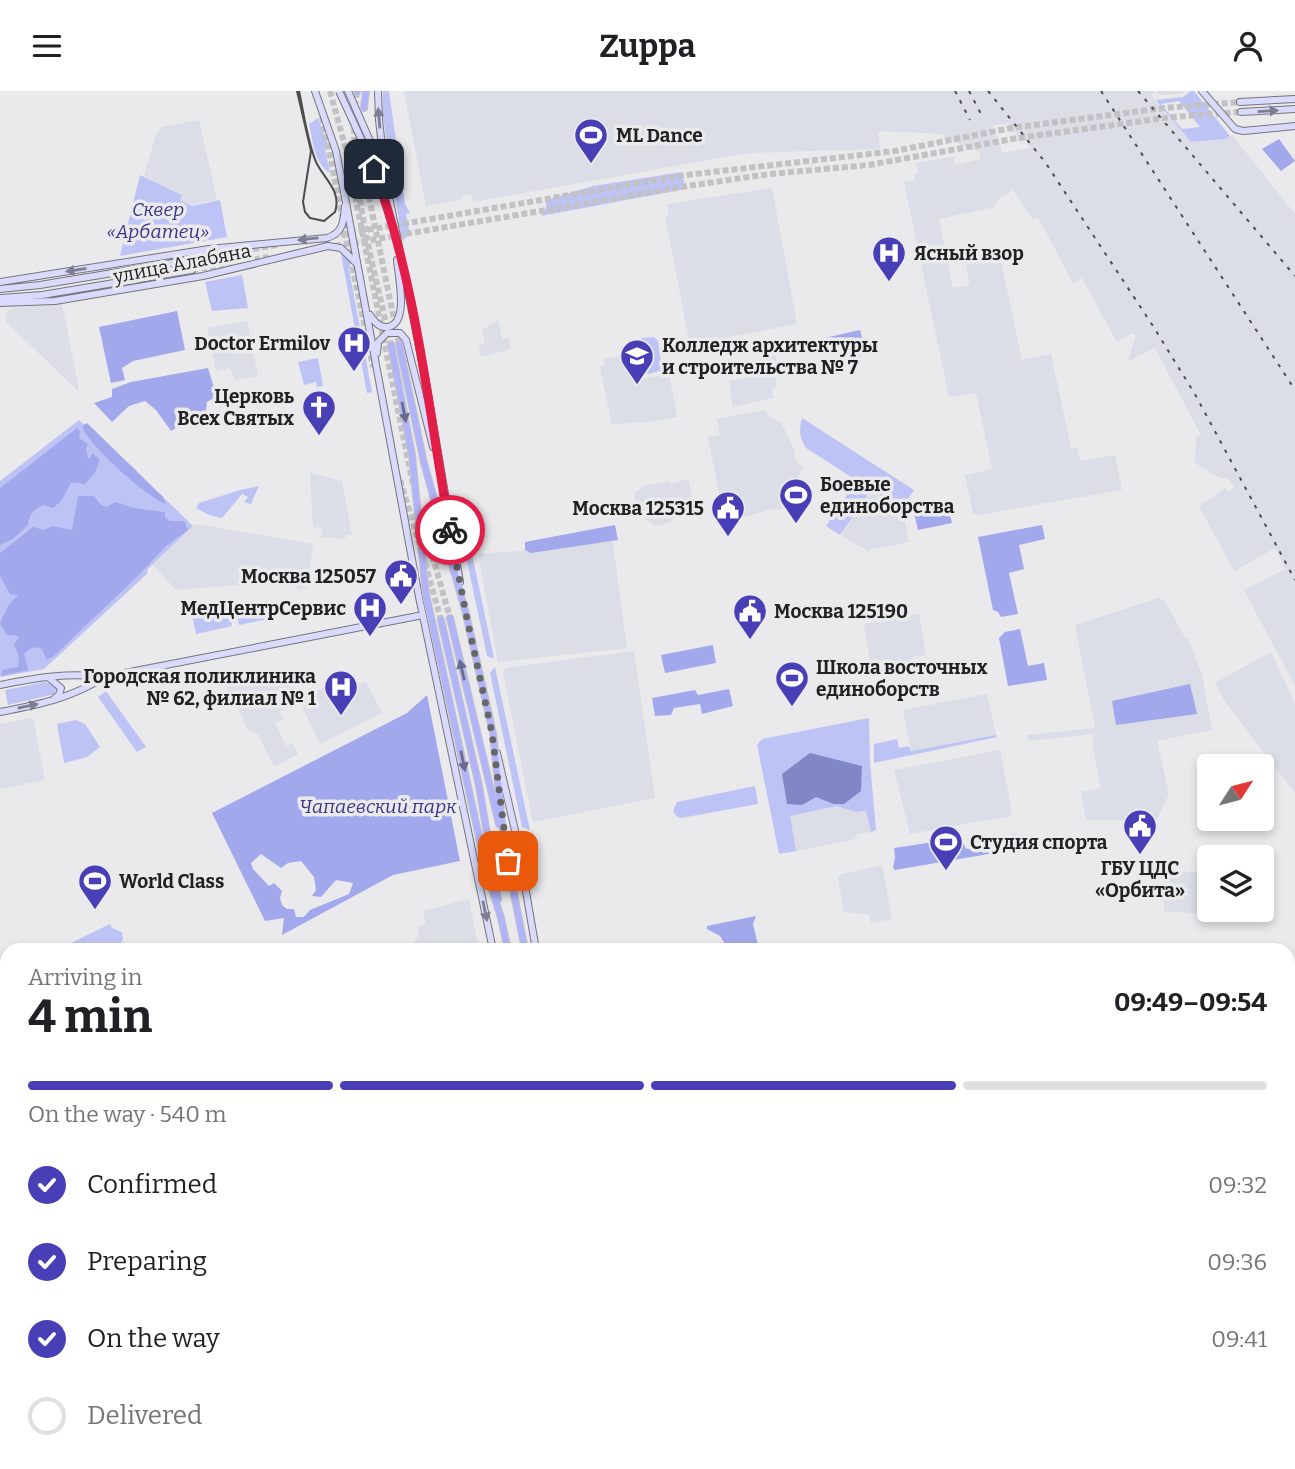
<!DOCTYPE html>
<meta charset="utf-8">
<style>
:root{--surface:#fff;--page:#f6f6f6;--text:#202124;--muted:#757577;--line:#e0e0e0;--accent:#483eb5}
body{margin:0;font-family:Bitter,serif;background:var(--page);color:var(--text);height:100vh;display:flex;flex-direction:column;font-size:26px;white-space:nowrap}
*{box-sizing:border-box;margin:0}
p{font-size:23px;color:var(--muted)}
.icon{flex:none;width:38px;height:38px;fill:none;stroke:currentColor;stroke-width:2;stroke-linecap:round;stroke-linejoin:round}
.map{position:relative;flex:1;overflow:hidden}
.drawer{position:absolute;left:0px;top:852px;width:1295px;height:527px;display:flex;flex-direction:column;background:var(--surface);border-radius:21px 21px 0 0;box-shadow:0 4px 10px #0003}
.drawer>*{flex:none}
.needle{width:46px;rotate:54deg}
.tools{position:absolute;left:1197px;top:663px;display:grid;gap:14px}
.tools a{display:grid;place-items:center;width:77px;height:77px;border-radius:7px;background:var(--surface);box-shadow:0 4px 10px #0003;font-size:35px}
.pin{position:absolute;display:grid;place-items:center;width:60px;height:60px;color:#fff;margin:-30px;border-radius:14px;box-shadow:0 4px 10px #0006}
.courier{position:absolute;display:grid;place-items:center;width:70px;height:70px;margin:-35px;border:5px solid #e11d48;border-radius:50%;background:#fff;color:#222;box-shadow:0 2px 9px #0007}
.headline em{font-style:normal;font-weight:700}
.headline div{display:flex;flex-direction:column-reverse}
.headline{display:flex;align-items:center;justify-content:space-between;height:119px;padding:0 28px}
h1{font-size:46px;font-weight:700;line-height:52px}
.bar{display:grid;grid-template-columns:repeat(4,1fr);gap:10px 7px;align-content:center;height:84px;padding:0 28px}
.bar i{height:9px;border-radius:5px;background:var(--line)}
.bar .selected{background:var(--accent)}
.bar p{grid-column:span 4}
ol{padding:0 28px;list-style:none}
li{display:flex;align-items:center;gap:21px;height:77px}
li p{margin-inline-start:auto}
li .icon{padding:7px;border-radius:50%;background:var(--accent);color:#fff;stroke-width:4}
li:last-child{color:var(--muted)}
li i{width:38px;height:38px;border:4px solid var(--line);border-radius:50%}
header{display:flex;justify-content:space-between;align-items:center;height:91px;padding:0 28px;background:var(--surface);font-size:32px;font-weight:700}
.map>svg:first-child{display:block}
</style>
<header><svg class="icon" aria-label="menu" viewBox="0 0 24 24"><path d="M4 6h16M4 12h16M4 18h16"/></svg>Zuppa<svg class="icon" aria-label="person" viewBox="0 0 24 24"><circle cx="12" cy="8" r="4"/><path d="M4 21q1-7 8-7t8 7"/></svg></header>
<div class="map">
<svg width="1295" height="1378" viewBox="0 0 1295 1378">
<rect width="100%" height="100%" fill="#eaeaed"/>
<path fill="#dbdde7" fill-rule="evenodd" d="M 404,0 L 1184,0 L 1181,3 L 1159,4 L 1156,0 L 1151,4 L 1191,51 L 1226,48 L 1232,44 L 1295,123 L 1295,595 L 1244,499 L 1285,478 L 1275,457 L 1234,480 L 1199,415 L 1225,397 L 1228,401 L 1235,397 L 1228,388 L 1220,387 L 1195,372 L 1196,347 L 1201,344 L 1155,257 L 1128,270 L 1136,244 L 1133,242 L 1117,251 L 1082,187 L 1073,192 L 1038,126 L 1033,129 L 1013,99 L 997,109 L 995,116 L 939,128 L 953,197 L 970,194 L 964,163 L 998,156 L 1022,269 L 1051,263 L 1071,357 L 1077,356 L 1080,370 L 1115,364 L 1122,399 L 977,424 L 973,422 L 965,384 L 992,378 L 976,302 L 949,306 L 904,91 L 915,89 L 914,84 L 918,83 L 916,72 L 953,66 L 955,74 L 980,68 L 980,61 L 944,47 L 943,43 L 878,40 L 880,58 L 748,62 L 473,111 L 471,103 L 462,105 L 462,108 L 426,115 ZM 1009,32 L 1011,42 L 1016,41 L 1018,51 L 1026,50 L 1030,57 L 1002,62 L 998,44 L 993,45 L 992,35 Z
M 199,29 L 217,109 L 191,114 L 180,109 L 182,104 L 144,85 L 156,43 L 162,36 Z
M 772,97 L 797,233 L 690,254 L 665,125 L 669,124 L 667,113 Z
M 62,212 L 79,299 L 79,301 L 5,230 L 7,221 L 12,217 Z
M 498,229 L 502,248 L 509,247 L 511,258 L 481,266 L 479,254 L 485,252 L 482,239 Z
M 247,230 L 258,285 L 235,289 L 230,277 L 216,280 L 207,237 Z
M 776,257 L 776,296 L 772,299 L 773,307 L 733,316 L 729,290 L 768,283 L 762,260 Z
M 640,262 L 636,267 L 640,288 L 669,283 L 677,326 L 638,333 L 638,331 L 612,334 L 600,276 L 605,274 L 604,268 Z
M 765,319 L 767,324 L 779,331 L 784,337 L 794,358 L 796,371 L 804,376 L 798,386 L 798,398 L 792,399 L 795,413 L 793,416 L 769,419 L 725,432 L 708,346 L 720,344 L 717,328 Z
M 310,382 L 342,390 L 352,444 L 347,444 L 344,448 L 321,446 L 323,440 L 320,436 L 313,437 Z
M 688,388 L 695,419 L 675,423 L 670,432 L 655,435 L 637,422 L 634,402 L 644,395 L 669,390 L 670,393 Z
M 872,399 L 903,421 L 909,451 L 872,458 L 869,461 L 841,444 Z
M 196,433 L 313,453 L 307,497 L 298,499 L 293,487 L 251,493 L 176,499 L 153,474 Z
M 612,446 L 627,557 L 498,571 L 478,463 L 520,460 Z
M 1158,507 L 1164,509 L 1186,548 L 1188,547 L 1202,584 L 1212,639 L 1157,650 L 1169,703 L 1157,729 L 1086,729 L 1081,701 L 1101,697 L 1092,652 L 1094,643 L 1028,650 L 1027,644 L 1095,637 L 1075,534 Z
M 919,523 L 926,564 L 913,566 L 912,570 L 871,577 L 864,533 Z
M 634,560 L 655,707 L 533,731 L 503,582 L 505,577 Z
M 1271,561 L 1295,613 L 1295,702 L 1224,609 L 1215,592 Z
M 283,576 L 297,606 L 303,603 L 310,608 L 319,599 L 336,593 L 348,600 L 359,592 L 366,591 L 382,622 L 320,653 L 300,611 L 296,612 L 279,621 L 283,628 L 275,632 L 286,655 L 292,652 L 298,663 L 274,676 L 258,643 L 248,639 L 227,596 L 244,587 Z
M 987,603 L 996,644 L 911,660 L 903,619 Z
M 33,627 L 45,689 L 0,698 L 0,633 Z
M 1000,659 L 1012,722 L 1010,725 L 910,743 L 894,679 Z
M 837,715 L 856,721 L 866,720 L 871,741 L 858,743 L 855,748 L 796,760 L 789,725 Z
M 882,774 L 892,828 L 871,832 L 870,824 L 844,821 L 838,787 L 842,783 Z
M 1164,781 L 1209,781 L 1209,819 L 1261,819 L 1260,825 L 1203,820 L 1202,823 L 1164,820 Z
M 469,808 L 479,859 L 408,859 L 419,844 L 417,837 L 426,833 L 423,820 Z
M 0,1024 L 7,1033 L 7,1111 L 0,1116 Z
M 1288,1137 L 1295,1138 L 1295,1229 L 1288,1227 Z
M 22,1372 L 344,1372 L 343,1378 L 18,1378 Z
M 628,1372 L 833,1372 L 833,1378 L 628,1378 Z"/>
<path fill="#bec3f5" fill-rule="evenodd" d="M 383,0 L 389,0 L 405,113 L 410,122 L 406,123 L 410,143 L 402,150 L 383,26 Z
M 1191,0 L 1194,0 L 1230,45 L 1226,48 L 1191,51 L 1156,9 L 1183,6 ZM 1179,10 L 1200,36 L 1182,38 L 1161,13 Z
M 318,27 L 329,56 L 325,58 L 330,82 C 314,72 313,50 309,33 Z
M 682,81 L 685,98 L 541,125 L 546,118 L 546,109 L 593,95 Z
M 140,84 L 182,104 L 180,109 L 192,115 L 220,109 L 227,146 L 120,165 Z
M 341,163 L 348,169 L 351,177 L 349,178 L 372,301 L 367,302 Z
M 242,184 L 248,217 L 212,220 L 205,191 Z
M 654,246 L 658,250 L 662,279 L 649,283 L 644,280 L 639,253 L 642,247 Z
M 318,267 L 323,295 L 317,296 L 316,291 L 304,294 L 298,271 Z
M 802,327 L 914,399 L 901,418 L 806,357 C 799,346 799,339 802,327 Z
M 79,329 L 137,380 L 135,383 L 156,403 L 158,401 L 193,435 L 147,479 L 148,482 L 44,578 L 0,586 L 0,390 Z
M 855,392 L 870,401 L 840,444 L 826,435 Z
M 259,395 L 251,413 L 244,411 L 248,406 L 242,403 L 222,427 L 209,424 L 196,417 L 199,412 L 240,399 Z
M 468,463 L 472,463 L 494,567 L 492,567 L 487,565 L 466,465 Z
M 270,510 L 274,527 L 239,534 L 235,517 Z
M 229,518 L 232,535 L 196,543 L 192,525 Z
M 495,576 L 530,739 L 522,736 L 490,582 Z
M 45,591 L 56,596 L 55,603 L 8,614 L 5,599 Z
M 106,600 L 146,656 L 137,661 L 98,606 Z
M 869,627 L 870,671 L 876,739 L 871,741 L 866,720 L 856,721 L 837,715 L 790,725 L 796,760 L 779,763 L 757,654 L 762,648 Z
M 76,629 L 85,633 L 100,656 L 87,666 L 64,672 L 57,633 Z
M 996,644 L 997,646 L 874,672 L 874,653 L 897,648 L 899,657 L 909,655 L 911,660 Z
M 755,695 L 758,713 L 681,727 L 676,725 L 673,720 L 677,711 Z
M 110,833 L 112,837 L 122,841 L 123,848 L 120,854 L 122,859 L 71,859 L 73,856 L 71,852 Z"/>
<path fill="#a2a8ec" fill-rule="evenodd" d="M 1279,48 L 1295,70 L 1281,80 L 1262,58 Z
M 177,220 L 185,259 L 133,270 L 122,277 L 125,289 L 111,292 L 99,236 Z
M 860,239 L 865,257 L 855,273 L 822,250 L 824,247 Z
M 208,277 L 216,303 L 214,307 L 207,311 L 205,328 L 196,325 L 171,340 L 156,319 L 145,310 L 129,315 L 112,331 L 94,312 L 112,306 L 112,298 L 131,291 Z
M 87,332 L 163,406 L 166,413 C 149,408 87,353 82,335 Z
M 77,337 L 80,340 L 79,347 L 88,353 L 86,358 L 88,367 L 90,367 L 92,362 L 100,368 L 95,382 L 84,394 L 78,391 L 71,392 L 61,410 L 53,417 L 43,414 C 33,419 29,424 28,434 L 13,448 L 0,454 L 0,397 Z
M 78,405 L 94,405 L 101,414 L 106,416 L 116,411 L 134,417 L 165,421 L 165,426 L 170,430 L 184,430 L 188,439 L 166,455 L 139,484 L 54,565 L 47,569 L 42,558 C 34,555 30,557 24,563 L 28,579 L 1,585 L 3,579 L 18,576 L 19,566 L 14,553 L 19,547 L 15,544 L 7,544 L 0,532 L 8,515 L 18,504 L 10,503 L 0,485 L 0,462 L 33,436 L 44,439 L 52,435 L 72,439 Z
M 948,414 L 952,432 L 918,439 L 914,422 Z
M 615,434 L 618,449 L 531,462 L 525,459 L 525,451 Z
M 1042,434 L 1045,448 L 1019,454 L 1024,478 L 1009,482 L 1018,523 L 1001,526 L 998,521 L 993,519 L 978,446 Z
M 1020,538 L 1028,575 L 1044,572 L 1047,589 L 1008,595 L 999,547 L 1005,541 Z
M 713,554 L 716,572 L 665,582 L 661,564 Z
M 1190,593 L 1197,623 L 1116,634 L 1112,610 Z
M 729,598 L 733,615 L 702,623 L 700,613 L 674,617 L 671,624 L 655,625 L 652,607 L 695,599 L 698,604 Z
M 427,604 L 460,770 L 393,784 L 282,844 L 284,827 L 265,830 L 212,722 L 407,622 ZM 261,763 L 281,777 L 288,772 L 301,770 L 314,786 L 316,799 L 312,805 L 321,806 L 336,789 L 353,792 L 349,803 L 310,819 L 304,826 L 296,826 L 294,818 L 287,818 L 282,814 L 280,807 L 282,800 L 274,792 L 269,795 L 253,778 L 251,772 Z
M 1015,743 L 1018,758 L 895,779 L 893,777 L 895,767 L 894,757 L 934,751 L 945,757 L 964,753 L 966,758 L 974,757 L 973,752 Z
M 756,825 L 753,833 L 759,858 L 729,859 L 720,845 L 707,838 L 707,835 Z
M 393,1372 L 489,1372 L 489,1378 L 396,1378 Z"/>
<path fill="#8186c7" d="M 810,662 L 862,675 L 861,700 L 844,713 L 834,713 L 816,706 L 802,714 L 787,713 L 782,683 Z"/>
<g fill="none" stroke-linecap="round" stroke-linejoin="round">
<path stroke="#8186c7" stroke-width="8" d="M 0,1159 L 7,1166"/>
<path stroke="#c2c2c5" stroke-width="6" stroke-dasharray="6 3" stroke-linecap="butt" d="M 332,145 L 686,84 L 895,60 L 1011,37 L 1164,17 L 1240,11
M 335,155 L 687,95 L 770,83 L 869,74 L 1018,47 L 1172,26 L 1241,21
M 191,169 L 277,154
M 192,179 L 269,166"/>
<path stroke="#c2c2c5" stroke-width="6" stroke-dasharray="6 3" stroke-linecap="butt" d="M 330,0 L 345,55 L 413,394
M 357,1 C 345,80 374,176 391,254
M 322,26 L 373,276
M 362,52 L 368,101 L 399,253
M 400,389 L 420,455
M 420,421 L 450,527
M 425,472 L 441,529"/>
<g stroke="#767679" stroke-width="8">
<path id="secondary" d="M 315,0 L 336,60 L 345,106 L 419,506 L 493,859
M 348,0 L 381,75
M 378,0 L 379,29 L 386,90 L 426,291 L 460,491
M 1202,0 L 1235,38 L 1243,40 L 1295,35
M 1240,11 L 1295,8
M 1241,21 L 1295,18
M 363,52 L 374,78 L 388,121
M 0,191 L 209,158 L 327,147 C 343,142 344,130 345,115
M 0,198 L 40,194 L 191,169
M 0,207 L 42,204 L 192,179
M 0,212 L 55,210 L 203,185 L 328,155 L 341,157 L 356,172
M 370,224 C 374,230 379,237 387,236 C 410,234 398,184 397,169
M 377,262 L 378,251 L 387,242 L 400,242 L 406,249 L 433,356
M 49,587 L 61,597 L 59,604 L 55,607
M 0,594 C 34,587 70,581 104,586 L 423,524
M 0,621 C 36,614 73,607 104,586
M 497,662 L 517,748 L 536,859
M 530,1378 L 531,1372
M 578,1378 L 578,1372"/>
</g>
<g stroke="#c5c5c6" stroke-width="8">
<path id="primary" d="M 357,1 L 357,0
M 364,17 L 366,0
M 399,253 L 424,372 L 466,523 L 493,642 L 504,752 L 525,859
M 391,254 L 412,364 L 426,503 L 486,778 L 501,827 L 508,859
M 450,527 L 499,733
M 441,529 L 479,695 L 498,808
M 548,1378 L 548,1372
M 559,1378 L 559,1372"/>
</g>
<use href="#secondary" stroke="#d9dafd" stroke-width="6"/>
<use href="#primary" stroke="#b2b4fb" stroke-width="6"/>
<path stroke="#4d4d50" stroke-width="2" d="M 297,0 L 311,60 L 303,111 L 305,121 L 310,127 L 324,130 L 335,121 C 342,100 324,88 316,71 C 307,49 304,23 299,0"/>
<path stroke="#4d4d50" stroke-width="2" stroke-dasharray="3.5 7" stroke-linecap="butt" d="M 955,0 L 970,29
M 969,0 L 981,23
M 988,0 L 1045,71 L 1153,235 L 1196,305 L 1295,489
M 1101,0 L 1295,299
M 1138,0 L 1295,185"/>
<g stroke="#767679" stroke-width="8" stroke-linecap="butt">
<path id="secondary-bridge" d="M 339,0 L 363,52"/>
</g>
<use href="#secondary-bridge" stroke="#d9dafd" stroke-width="6"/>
</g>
<defs><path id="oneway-solid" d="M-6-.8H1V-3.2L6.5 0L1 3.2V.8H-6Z" transform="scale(1.75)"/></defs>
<g fill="#7d7e90">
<use href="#oneway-solid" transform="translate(1268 20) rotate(-3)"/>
<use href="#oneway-solid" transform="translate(379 27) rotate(-95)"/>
<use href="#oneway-solid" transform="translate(308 148) rotate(174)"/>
<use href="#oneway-solid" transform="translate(76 179) rotate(171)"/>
<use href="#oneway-solid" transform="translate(28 615) rotate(-12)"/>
<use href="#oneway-solid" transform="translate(485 820) rotate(78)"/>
</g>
<g fill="#6a6a8f">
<use href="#oneway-solid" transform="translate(404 321) rotate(79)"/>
<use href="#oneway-solid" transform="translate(462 579) rotate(-103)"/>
<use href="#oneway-solid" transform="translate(463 670) rotate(78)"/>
</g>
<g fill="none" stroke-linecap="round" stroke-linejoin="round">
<path stroke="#67676a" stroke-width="7" stroke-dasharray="0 12.6" d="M 450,439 L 466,523 L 492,642 L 508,770"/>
<path stroke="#e11d48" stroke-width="9" d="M 374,78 C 417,193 428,319 450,439"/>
</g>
<defs>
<g id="stadium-pin" transform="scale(1.75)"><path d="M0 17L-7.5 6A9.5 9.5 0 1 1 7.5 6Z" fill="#483eb5" stroke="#eaeaed"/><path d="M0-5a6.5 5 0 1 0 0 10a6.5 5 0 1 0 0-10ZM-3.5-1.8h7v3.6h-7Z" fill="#fff"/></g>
<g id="hospital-pin" transform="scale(1.75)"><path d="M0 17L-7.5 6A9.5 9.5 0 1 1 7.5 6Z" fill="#483eb5" stroke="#eaeaed"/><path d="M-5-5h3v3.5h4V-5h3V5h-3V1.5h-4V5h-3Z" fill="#fff"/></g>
<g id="university-pin" transform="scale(1.75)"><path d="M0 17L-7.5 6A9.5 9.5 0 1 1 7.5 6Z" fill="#483eb5" stroke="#eaeaed"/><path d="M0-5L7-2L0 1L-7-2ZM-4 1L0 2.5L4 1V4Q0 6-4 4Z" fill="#fff"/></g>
<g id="church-pin" transform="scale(1.75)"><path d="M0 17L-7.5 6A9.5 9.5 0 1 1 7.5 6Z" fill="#483eb5" stroke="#eaeaed"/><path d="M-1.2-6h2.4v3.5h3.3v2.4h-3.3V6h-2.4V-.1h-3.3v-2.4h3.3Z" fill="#fff"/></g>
<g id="civic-pin" transform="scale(1.75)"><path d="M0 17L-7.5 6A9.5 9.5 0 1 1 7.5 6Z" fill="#483eb5" stroke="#eaeaed"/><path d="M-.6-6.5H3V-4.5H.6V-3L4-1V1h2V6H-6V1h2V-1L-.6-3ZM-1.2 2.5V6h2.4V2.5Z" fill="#fff"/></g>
</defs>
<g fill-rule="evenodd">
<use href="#stadium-pin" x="591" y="44"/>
<use href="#hospital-pin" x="889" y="162"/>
<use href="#hospital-pin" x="354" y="252"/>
<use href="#university-pin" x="637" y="265"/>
<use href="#church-pin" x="319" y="316"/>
<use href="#stadium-pin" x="796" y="404"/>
<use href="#civic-pin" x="728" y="417"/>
<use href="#civic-pin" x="401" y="485"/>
<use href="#hospital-pin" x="370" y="517"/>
<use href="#civic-pin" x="750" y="520"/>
<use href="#stadium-pin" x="792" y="587"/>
<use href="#hospital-pin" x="341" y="596"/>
<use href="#civic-pin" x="1140" y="735"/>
<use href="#stadium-pin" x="946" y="751"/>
<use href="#stadium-pin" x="95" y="790"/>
</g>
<g text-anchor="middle" stroke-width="7" stroke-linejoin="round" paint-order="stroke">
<g font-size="19" font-weight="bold" fill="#212123" stroke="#eaeaed" text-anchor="start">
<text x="616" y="51">ML Dance</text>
<text x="914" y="169">Ясный взор</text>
<text x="330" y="259" text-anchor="end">Doctor Ermilov</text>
<text x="662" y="261">Колледж архитектуры<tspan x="662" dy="22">и строительства № 7</tspan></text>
<text x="294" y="312" text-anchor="end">Церковь<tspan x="294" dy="22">Всех Святых</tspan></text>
<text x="820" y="400">Боевые<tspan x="820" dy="22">единоборства</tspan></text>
<text x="704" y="424" text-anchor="end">Москва 125315</text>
<text x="376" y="492" text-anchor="end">Москва 125057</text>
<text x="346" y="524" text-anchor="end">МедЦентрСервис</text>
<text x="774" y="527">Москва 125190</text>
<text x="816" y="583">Школа восточных<tspan x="816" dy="22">единоборств</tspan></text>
<text x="316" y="592" text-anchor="end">Городская поликлиника<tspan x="316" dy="22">№ 62, филиал № 1</tspan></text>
<text x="970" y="758">Студия спорта</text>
<text x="1140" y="784" text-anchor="middle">ГБУ ЦДС<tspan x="1140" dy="22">«Орбита»</tspan></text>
<text x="119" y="797">World Class</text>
</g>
<g font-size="19" font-style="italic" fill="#393685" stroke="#eaeaed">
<text x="158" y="125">Сквер<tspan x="158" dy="22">«Арбатец»</tspan></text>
<text x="378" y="722">Чапаевский парк</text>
</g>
<g font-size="19" fill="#212123" stroke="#eaeaed">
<text transform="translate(182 172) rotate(-11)" y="7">улица Алабяна</text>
</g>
</g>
</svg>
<div class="tools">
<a><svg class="needle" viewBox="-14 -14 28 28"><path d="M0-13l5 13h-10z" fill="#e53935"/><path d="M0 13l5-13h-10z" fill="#757577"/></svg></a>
<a><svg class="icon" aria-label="layers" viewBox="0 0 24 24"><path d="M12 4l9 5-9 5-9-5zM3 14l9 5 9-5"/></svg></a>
</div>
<div class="pin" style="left:508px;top:770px;background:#ea580c"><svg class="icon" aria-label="bag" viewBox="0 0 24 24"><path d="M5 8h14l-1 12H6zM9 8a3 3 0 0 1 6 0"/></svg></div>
<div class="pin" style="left:374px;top:78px;background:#1f2937"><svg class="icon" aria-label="home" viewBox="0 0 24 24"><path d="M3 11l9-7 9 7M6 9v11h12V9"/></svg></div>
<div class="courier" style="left:450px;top:439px"><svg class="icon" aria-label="bike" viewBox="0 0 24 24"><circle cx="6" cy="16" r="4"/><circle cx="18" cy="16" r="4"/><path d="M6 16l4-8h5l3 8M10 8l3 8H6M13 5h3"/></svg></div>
<section class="drawer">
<div class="headline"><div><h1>4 min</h1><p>Arriving in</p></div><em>09:49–09:54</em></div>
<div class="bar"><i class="selected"></i><i class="selected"></i><i class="selected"></i><i></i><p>On the way · 540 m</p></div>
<ol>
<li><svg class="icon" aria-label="check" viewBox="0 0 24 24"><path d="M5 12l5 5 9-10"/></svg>Confirmed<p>09:32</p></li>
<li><svg class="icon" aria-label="check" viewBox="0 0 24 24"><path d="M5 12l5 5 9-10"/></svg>Preparing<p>09:36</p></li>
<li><svg class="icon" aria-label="check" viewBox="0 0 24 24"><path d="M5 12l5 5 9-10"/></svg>On the way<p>09:41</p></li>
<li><i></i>Delivered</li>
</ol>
</section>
</div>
